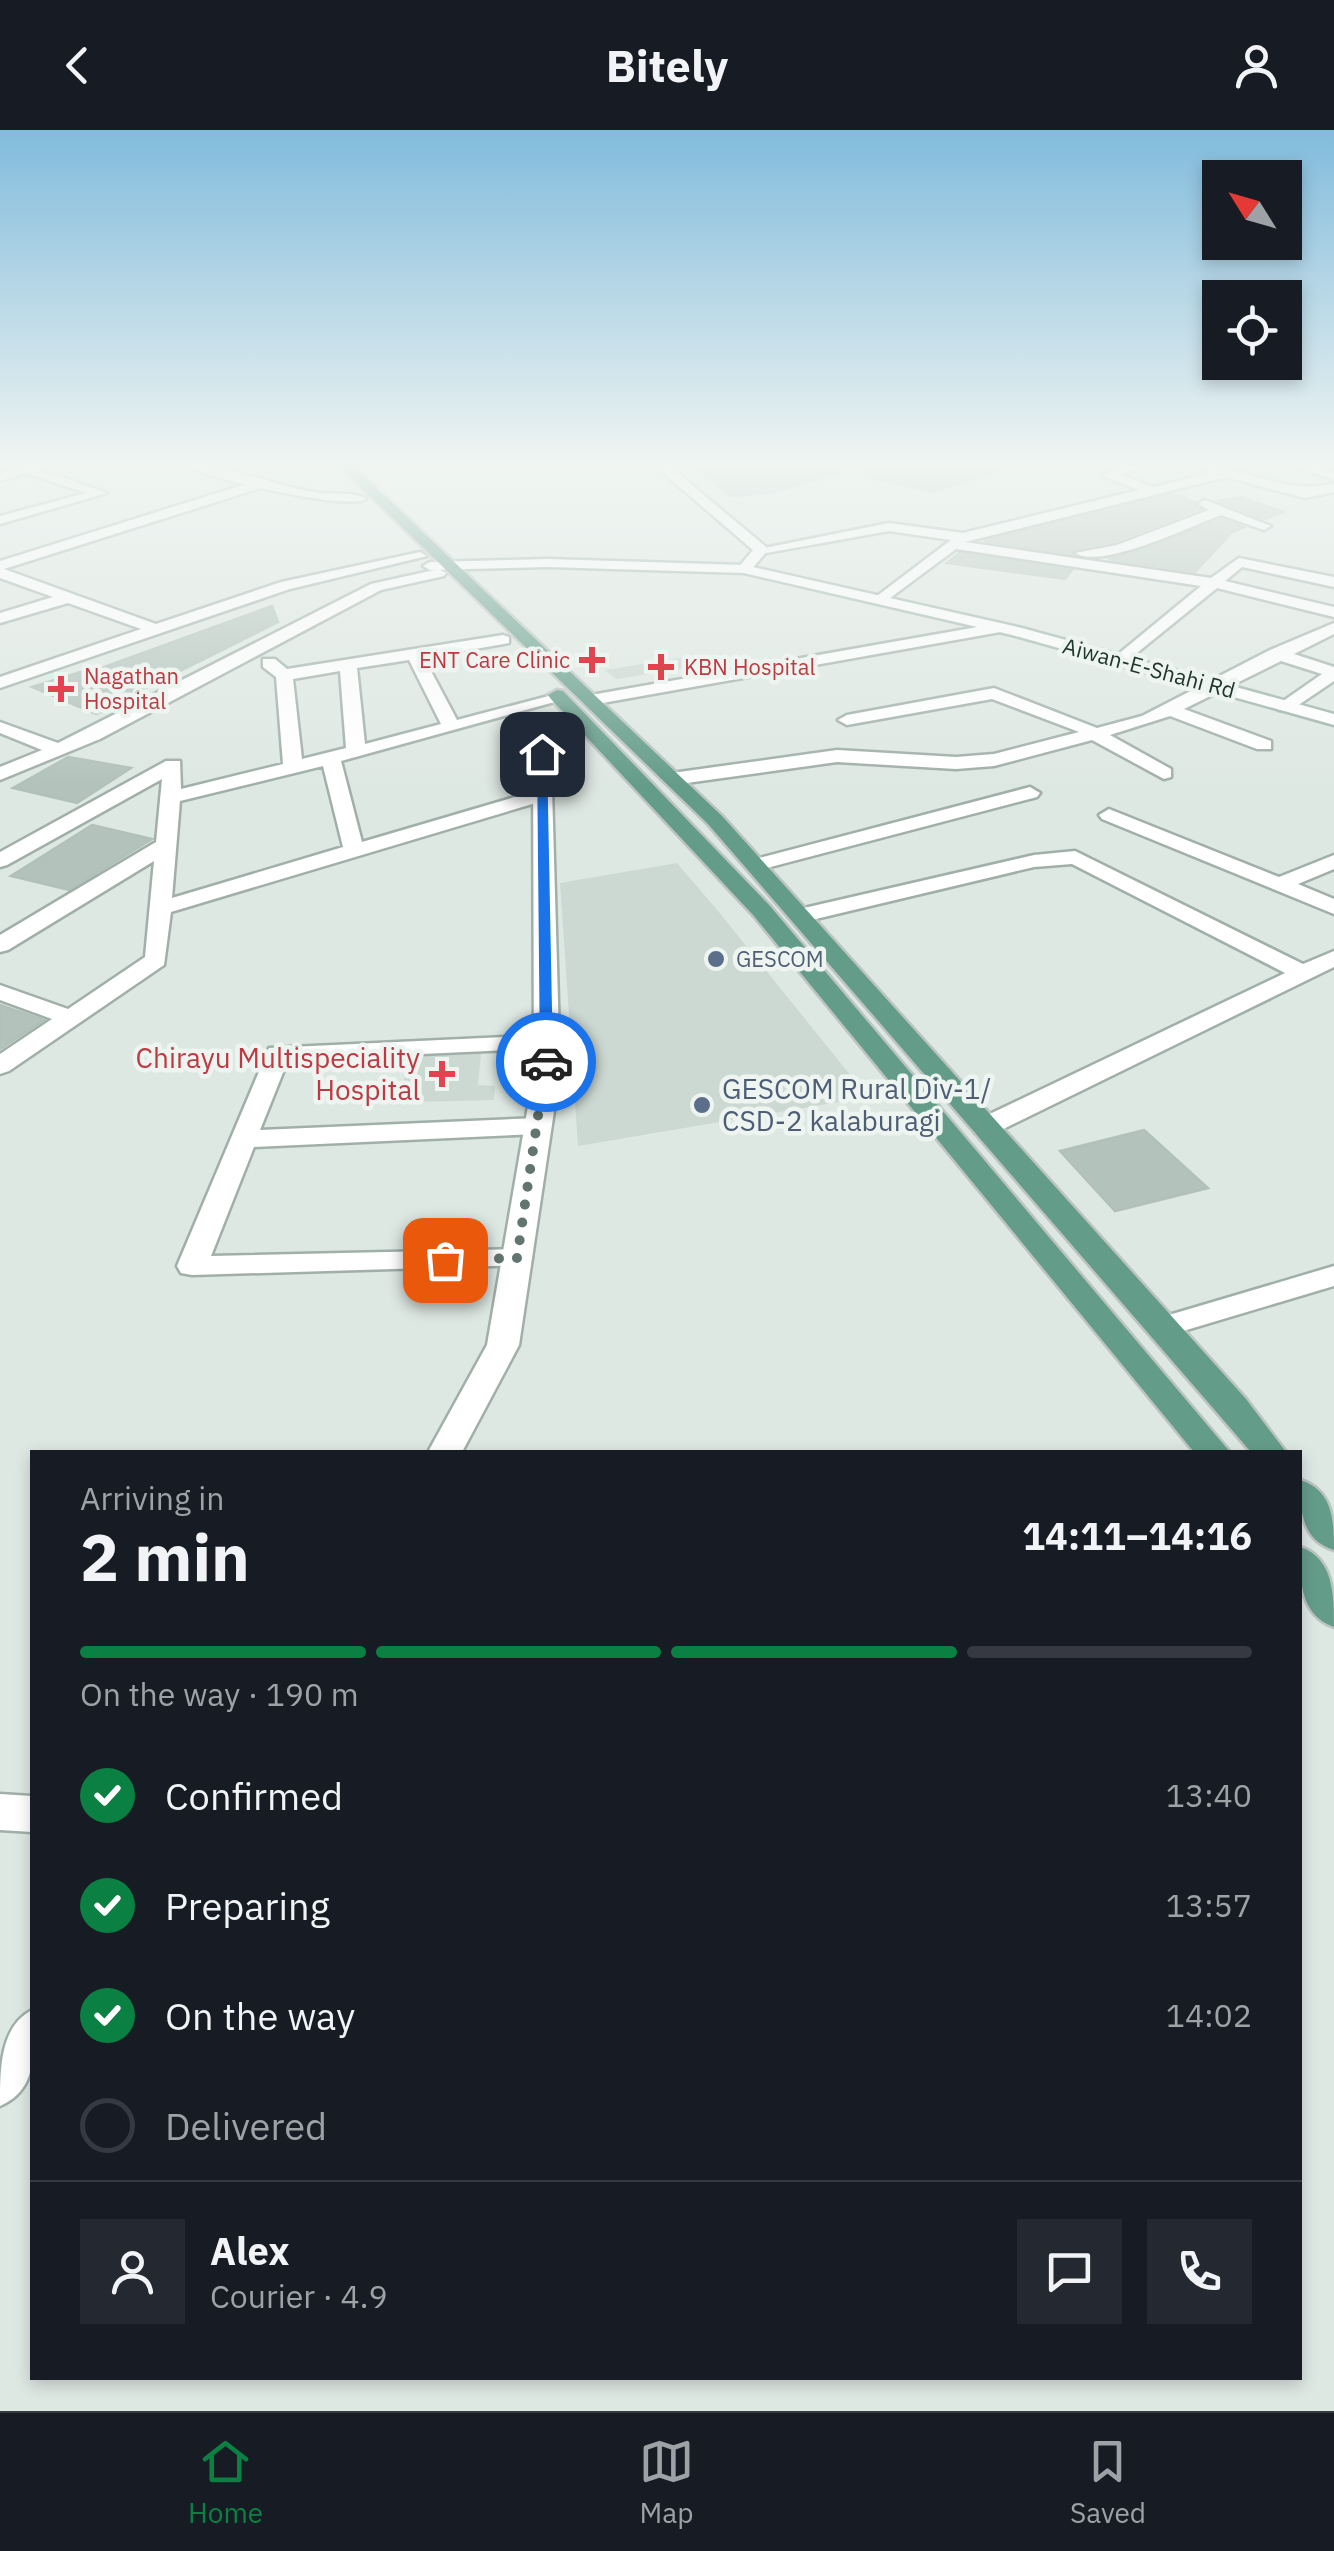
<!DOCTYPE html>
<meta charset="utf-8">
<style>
:root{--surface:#171b24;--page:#242831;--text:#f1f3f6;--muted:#9ea1a6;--line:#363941;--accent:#0b8043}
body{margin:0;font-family:"IBM Plex Sans",sans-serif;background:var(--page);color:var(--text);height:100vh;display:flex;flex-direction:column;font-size:38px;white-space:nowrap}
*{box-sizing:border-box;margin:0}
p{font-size:32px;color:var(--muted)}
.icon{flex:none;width:55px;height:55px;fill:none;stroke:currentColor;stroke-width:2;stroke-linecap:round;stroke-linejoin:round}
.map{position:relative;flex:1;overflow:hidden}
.panel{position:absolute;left:30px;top:1320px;width:1272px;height:930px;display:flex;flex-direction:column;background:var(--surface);border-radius:0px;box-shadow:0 5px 15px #0003}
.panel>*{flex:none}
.needle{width:65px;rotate:307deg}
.controls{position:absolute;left:1202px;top:30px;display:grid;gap:20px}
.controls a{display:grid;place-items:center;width:100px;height:100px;border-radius:0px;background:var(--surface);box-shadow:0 5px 15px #0003;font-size:50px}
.pin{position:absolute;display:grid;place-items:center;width:85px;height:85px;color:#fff;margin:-42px;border-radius:20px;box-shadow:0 5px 15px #0006}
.courier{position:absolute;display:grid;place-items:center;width:100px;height:100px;margin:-50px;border:8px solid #1a73e8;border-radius:50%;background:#fff;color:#222;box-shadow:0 2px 12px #0007}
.overview em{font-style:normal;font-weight:800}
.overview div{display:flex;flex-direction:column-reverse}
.overview{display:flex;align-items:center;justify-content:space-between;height:170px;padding:0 50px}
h1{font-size:65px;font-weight:800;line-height:75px}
.bar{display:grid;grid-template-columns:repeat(4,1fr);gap:15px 10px;align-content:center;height:120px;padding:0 50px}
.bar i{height:12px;border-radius:8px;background:var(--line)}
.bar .active{background:var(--accent)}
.bar p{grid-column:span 4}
.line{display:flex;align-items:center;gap:25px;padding:0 50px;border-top:2px solid var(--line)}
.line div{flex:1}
.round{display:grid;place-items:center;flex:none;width:105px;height:105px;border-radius:0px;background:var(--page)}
ol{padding:0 50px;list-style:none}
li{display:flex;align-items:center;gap:30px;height:110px}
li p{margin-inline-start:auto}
li .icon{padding:10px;border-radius:50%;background:var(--accent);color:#fff;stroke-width:4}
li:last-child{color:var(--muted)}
li i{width:55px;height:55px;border:5px solid var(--line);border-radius:50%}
header{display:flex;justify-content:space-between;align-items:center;height:130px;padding:0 50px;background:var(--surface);font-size:45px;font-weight:800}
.tab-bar{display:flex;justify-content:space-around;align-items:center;height:140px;border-top:2px solid var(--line);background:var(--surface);font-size:28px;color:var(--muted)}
.tab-bar a{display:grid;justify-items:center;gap:5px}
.tab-bar .active{color:var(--accent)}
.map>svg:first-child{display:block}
</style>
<header><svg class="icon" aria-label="back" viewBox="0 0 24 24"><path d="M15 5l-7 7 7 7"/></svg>Bitely<svg class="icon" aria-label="person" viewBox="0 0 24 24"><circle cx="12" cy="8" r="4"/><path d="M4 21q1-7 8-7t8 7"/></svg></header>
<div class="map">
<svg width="1334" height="2281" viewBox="0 0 1334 2281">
<rect width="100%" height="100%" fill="#dee8e3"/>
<path fill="#ccd8d2" d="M 704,524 L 717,534 L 616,549 L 605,540 Z
M 677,733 L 718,781 L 868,967 L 578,1016 L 560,753 Z
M 481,924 L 478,955 L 495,956 L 494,970 L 412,972 L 414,958 L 403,958 L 406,933 L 421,933 L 423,925 Z"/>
<path fill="#b3c3bc" stroke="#b1c1b9" stroke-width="2.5" d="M 690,335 L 839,335 L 840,342 L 771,363 L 731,366 Z
M 865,335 L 998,335 L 999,341 L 933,362 L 864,346 Z
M 1172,364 L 1195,372 L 1200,379 L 1116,411 L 1074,419 L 1072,424 L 984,411 Z
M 1241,367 L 1284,382 L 1264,389 L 1218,371 Z
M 1221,389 L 1244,397 L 1232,402 L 1195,442 L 1108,429 L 1148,418 Z
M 959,423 L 1072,440 L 1065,449 L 947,433 Z
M 272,476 L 278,492 L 130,566 L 136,569 L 96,584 L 32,557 L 80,542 L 85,544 Z
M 68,627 L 131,638 L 77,673 L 13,658 Z
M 92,695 L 152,709 L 69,760 L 11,746 Z
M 0,875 L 44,890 L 0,919 Z
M 1144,1000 L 1208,1058 L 1115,1081 L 1060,1021 Z"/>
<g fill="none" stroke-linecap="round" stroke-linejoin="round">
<g stroke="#a1afa9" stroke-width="5">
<path id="minor" d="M 1128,335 L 1146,336 L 1120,345 L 1154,357 L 1211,343 L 1192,335 C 1245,335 1280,365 1334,354 L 1334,362 L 1305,368 L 1226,347 L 965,412 L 1211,448 L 1239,428 L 1334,447 L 1334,457 L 1242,437 L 1225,451 L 1334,477 L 1334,487 L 1217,458 L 1122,535 L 1114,530 L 1116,526 L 1201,456 L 956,419 L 882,474 L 877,472 L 877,466 L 951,410 L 889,401 L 761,424 L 754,420 L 889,393 L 963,403 L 1139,360 L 1101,345 Z
M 1290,335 L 1311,335 L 1334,342 L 1334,350 Z
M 25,337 L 33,337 L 107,363 L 0,394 L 0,386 L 86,363 L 25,343 Z
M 262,349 L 267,350 L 267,356 L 4,439 L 156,494 L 281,452 L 420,422 L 427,426 L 290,459 L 0,558 L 0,547 L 141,499 L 68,473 L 0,493 L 0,483 L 53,467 L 0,448 L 0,431 Z
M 1205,370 L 1271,396 L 1264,400 L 1221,385 C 1191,396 1102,440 1075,423 L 1117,415 L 1209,380 L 1198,374 Z
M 439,439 L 446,443 L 444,446 L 381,460 L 100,609 L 0,650 L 0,637 L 42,620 L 0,603 L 0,592 L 58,613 L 371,454 Z
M 1000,493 L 1008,498 L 1006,501 L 591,575 L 582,570 L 591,565 Z
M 1334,493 L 1334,504 L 1294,524 L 1334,537 L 1334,551 L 1291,580 L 1279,580 L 1276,576 L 1322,544 L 1281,531 L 1184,579 L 1271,611 L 1271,619 L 1257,619 L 1170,586 L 1110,605 L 1171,639 L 1171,647 L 1164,649 L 1092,610 L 994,636 L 956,639 L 837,632 L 672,655 L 662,649 L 672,643 L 837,620 L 956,627 L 994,624 L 1079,602 L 992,569 L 847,595 L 838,590 L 847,585 L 994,558 L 1097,598 L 1142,586 L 1270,520 Z
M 503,505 L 509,507 L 509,513 L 424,528 L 457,590 L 560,563 L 569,568 L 341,631 L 362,712 L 542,659 L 549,661 L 549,669 L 171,782 L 164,835 L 9,941 L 0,944 L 0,924 L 52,889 L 0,870 L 0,855 L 68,879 L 145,827 L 154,731 L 8,820 L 0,822 L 0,805 L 156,712 L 162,649 L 7,735 L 0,737 L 0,722 L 166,631 L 180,631 L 181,659 L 283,634 L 276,547 L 263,537 L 263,529 L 275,529 L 287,539 ZM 409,530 L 441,594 L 365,614 L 357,538 ZM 340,541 L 346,618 L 302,629 L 293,549 ZM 323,636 L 343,717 L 172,768 L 180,671 Z
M 1030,657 L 1040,663 L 1037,667 L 755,741 L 744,735 L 748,731 Z
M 1109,679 L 1279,747 L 1334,725 L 1334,739 L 1298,754 L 1334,769 L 1334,784 L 1102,689 L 1099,685 Z
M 1075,721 L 1303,834 L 1334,821 L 1334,837 L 995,1003 L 975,1003 L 972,997 L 975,991 L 1285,843 L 1072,734 L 1034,737 L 799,793 L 788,786 L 791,781 L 1034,725 Z
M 546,905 L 559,913 L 555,918 L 288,930 L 260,1000 L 538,988 L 551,996 L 538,1004 L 254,1017 L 211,1126 L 517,1119 L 528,1121 L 532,1128 L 528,1135 L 192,1145 L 181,1143 L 177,1136 L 269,918 Z
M 1334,1136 L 1334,1156 L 1163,1207 L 1152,1204 L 1147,1197 L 1152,1190 Z
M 0,1664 L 32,1666 L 32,1702 L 0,1700 Z"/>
</g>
<g stroke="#a1afa9" stroke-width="5">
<path id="tertiary" d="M 31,335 L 53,335 L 0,351 L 0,343 Z
M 184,335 C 230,335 273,356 319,363 C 334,365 353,361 366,369 C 346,381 207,348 184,335 Z
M 654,335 L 668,335 L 766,417 L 768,420 L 749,442 L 737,439 L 753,420 Z
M 574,577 L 583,582 L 551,623 L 560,941 L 519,1215 L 462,1322 L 428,1322 L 487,1215 L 534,941 L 533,623 L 568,578 Z
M 32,1880 C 34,1917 40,1959 0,1976 C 0,1938 0,1897 32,1880 Z"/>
</g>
<g stroke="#9eb3aa" stroke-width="5">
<path id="secondary" d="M 548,429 L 744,435 L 1022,498 L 1334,584 L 1334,595 L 1012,505 L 744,443 L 548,437 L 430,440 L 423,436 L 430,432 Z"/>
</g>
<g stroke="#bcc3c1" stroke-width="5">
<path id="primary" d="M 338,335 L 352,335 L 722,686 L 1246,1269 L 1286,1322 L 1251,1322 L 708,694 Z
M 557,560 L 563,561 L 770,776 L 1230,1322 L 1194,1322 L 754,786 L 551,569 L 548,565 Z
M 1300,1350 C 1333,1360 1334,1391 1334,1420 C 1301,1410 1300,1379 1300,1350 Z
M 1300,1417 C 1334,1428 1334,1466 1334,1497 C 1299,1485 1300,1448 1300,1417 Z"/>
</g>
<use href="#minor" fill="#fff" fill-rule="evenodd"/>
<use href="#tertiary" fill="#fff" fill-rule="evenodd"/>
<use href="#secondary" fill="#fff" fill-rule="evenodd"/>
<use href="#primary" fill="#649c8a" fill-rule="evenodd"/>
</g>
<linearGradient id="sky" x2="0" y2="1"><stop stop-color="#81bbdc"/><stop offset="0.51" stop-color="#f0f5f2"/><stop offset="1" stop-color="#f0f5f2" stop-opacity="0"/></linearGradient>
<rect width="1334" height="655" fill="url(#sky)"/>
<path fill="#1a73e8" d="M 542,620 L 547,624 L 553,932 L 546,936 L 540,932 L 537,624 Z"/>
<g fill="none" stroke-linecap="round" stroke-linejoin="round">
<path stroke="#62756e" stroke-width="10" stroke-dasharray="0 18" d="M 445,1130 L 517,1128 L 546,932"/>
</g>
<g fill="#e0444e" stroke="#eef5f1" stroke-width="4">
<path d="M587 515h10v10h10v10h-10v10h-10v-10h-10v-10h10z"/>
<path d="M656 522h10v10h10v10h-10v10h-10v-10h-10v-10h10z"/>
<path d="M56 544h10v10h10v10h-10v10h-10v-10h-10v-10h10z"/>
<path d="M437 929h10v10h10v10h-10v10h-10v-10h-10v-10h10z"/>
</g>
<g fill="#5c6f8a" stroke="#eef5f1" stroke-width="4">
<circle cx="716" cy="829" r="10"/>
<circle cx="702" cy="975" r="10"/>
</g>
<g text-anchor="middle" stroke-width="9" stroke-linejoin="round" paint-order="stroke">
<g font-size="22" fill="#be3a42" stroke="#eef5f1" text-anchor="start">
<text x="570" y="538" text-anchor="end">ENT Care Clinic</text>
<text x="684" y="545">KBN Hospital</text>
<text x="84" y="554">Nagathan<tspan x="84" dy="25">Hospital</tspan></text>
</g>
<g font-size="22" fill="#20372f" stroke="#eef5f1">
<text transform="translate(1149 538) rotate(15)" y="8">Aiwan-E-Shahi Rd</text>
</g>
<g font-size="22" fill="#4e5e75" stroke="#eef5f1" text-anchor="start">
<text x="736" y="837">GESCOM</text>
</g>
<g font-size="28" fill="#be3a42" stroke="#eef5f1" text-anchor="end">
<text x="420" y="938">Chirayu Multispeciality<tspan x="420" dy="32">Hospital</tspan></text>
</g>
<g font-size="28" fill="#4e5e75" stroke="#eef5f1" text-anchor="start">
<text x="722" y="969">GESCOM Rural Div-1/<tspan x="722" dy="32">CSD-2 kalaburagi</tspan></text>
</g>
</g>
</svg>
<div class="controls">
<a><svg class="needle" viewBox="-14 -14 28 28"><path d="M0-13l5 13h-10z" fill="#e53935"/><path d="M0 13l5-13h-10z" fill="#9ea1a6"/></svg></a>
<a><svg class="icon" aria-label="locate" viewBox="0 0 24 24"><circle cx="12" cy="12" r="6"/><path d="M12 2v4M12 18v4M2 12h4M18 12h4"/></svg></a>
</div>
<div class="pin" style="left:445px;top:1130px;background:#ea580c"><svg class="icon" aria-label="bag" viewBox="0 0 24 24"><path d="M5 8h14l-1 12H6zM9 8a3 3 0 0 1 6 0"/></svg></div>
<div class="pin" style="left:542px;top:624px;background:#1f2937"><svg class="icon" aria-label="home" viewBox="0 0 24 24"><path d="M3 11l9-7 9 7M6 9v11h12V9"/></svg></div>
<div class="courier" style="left:546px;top:932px"><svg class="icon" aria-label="car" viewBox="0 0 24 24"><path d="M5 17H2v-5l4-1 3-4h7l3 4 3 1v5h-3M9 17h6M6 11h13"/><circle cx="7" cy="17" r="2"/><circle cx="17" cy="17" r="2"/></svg></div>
<section class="panel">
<div class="overview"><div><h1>2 min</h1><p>Arriving in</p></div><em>14:11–14:16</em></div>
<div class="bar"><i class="active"></i><i class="active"></i><i class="active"></i><i></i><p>On the way · 190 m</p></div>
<ol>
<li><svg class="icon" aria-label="check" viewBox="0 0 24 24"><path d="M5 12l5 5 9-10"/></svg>Confirmed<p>13:40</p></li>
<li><svg class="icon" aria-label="check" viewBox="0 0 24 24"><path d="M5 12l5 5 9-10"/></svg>Preparing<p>13:57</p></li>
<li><svg class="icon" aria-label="check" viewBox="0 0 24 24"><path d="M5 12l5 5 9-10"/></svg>On the way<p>14:02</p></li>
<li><i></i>Delivered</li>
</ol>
<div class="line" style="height:180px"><a class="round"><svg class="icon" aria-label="person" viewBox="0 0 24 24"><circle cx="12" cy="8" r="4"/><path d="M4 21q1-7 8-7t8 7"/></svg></a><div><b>Alex</b><p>Courier · 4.9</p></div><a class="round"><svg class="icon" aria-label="chat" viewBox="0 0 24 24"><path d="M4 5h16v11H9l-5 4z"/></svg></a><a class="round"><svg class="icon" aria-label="phone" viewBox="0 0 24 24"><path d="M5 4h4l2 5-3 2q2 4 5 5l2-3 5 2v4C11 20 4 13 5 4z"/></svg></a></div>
</section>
</div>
<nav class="tab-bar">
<a class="active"><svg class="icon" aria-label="home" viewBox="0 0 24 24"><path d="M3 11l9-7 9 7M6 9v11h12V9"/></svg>Home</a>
<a><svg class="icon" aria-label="map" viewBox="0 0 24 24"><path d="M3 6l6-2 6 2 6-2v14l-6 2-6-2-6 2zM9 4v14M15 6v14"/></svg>Map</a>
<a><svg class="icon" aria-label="saved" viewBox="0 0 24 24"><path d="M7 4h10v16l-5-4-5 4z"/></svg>Saved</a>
</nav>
